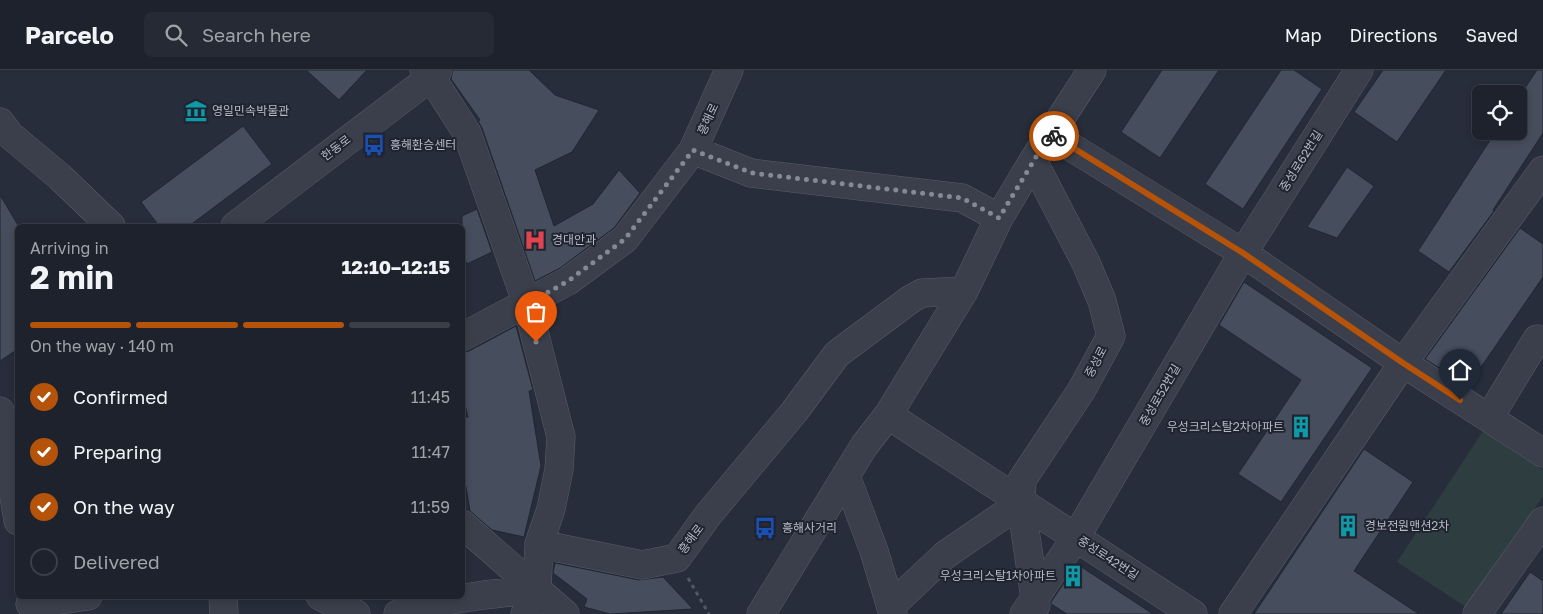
<!DOCTYPE html>
<meta charset="utf-8">
<style>
:root{--surface:#1d222c;--page:#252a34;--text:#f1f3f6;--muted:#a0a4a9;--line:#3b3f48;--accent:#b45309}
body{margin:0;font-family:"Golos Text","Noto Sans KR",sans-serif;background:var(--page);color:var(--text);height:100vh;display:flex;flex-direction:column;font-size:19px;white-space:nowrap}
*{box-sizing:border-box;margin:0}
p{font-size:16px;color:var(--muted)}
.icon{flex:none;width:28px;height:28px;fill:none;stroke:currentColor;stroke-width:2;stroke-linecap:round;stroke-linejoin:round}
.map{position:relative;flex:1;overflow:hidden}
.panel{position:absolute;left:15px;top:154px;width:450px;height:375px;display:flex;flex-direction:column;background:var(--surface);border-radius:8px;box-shadow:0 2px 8px #0003,0 0 0 1px var(--line)}
.panel>*{flex:none}
.tools{position:absolute;left:1472px;top:15px;display:grid;gap:10px}
.tools a{display:grid;place-items:center;width:55px;height:55px;border-radius:8px;background:var(--surface);box-shadow:0 2px 8px #0003,0 0 0 1px var(--line);font-size:25px}
.pin{position:absolute;display:grid;place-items:center;width:42px;height:42px;color:#fff;margin:-51px -21px;border-radius:50% 50% 50% 0;rotate:-45deg;box-shadow:0 0 5px #0007}
.pin .icon{rotate:45deg}
.courier{position:absolute;display:grid;place-items:center;width:50px;height:50px;margin:-25px;border:4px solid #b45309;border-radius:50%;background:#fff;color:#222;box-shadow:0 1px 6px #0007}
.summary em{font-style:normal;font-weight:700}
.summary div{display:flex;flex-direction:column-reverse}
.summary{display:flex;align-items:center;justify-content:space-between;height:85px;padding:0 15px}
h1{font-size:32px;font-weight:700;line-height:38px}
.bar{display:grid;grid-template-columns:repeat(4,1fr);gap:8px 5px;align-content:center;height:60px;padding:0 15px}
.bar i{height:6px;border-radius:4px;background:var(--line)}
.bar .selected{background:var(--accent)}
.bar p{grid-column:span 4}
ol{padding:0 15px;list-style:none}
li{display:flex;align-items:center;gap:15px;height:55px}
li p{margin-inline-start:auto}
li .icon{padding:5px;border-radius:50%;background:var(--accent);color:#fff;stroke-width:4}
li:last-child{color:var(--muted)}
li i{width:28px;height:28px;border:2px solid var(--line);border-radius:50%}
header{display:flex;align-items:center;gap:30px;box-sizing:border-box;height:70px;padding:0 25px;background:var(--surface);border-bottom:1px solid var(--line)}
header strong{font-size:24px}
nav{display:flex;gap:28px;margin-inline-start:auto;font-size:18px}
.search{width:350px;height:45px;background:var(--page);display:flex;align-items:center;gap:12px;box-sizing:border-box;padding:0 18px;border-radius:8px;color:var(--muted);font-size:19px}
.map>svg:first-child{display:block}
</style>
<header>
<strong>Parcelo</strong>
<div class="search"><svg class="icon" aria-label="search" viewBox="0 0 24 24"><circle cx="10" cy="10" r="6"/><path d="M15 15l6 6"/></svg>Search here</div>
<nav><a>Map</a><a>Directions</a><a>Saved</a></nav>
</header>
<div class="map">
<svg width="1543" height="544" viewBox="0 0 1543 544">
<rect width="100%" height="100%" fill="#272d3b"/>
<path fill="#2d3d40" d="M 1483,361 L 1543,400 L 1543,426 L 1469,539 L 1397,492 Z"/>
<path fill="#464d5c" stroke="#212632" d="M 306,0 L 367,0 L 339,30 Z
M 453,0 L 529,0 L 555,25 L 599,40 L 572,82 L 535,100 L 554,156 L 593,134 L 619,100 L 640,123 L 614,158 L 560,198 L 535,211 L 482,58 L 478,51 L 480,50 L 451,9 Z
M 1162,0 L 1219,0 L 1160,88 L 1121,62 Z
M 1281,0 L 1294,0 L 1322,19 L 1243,139 L 1205,114 Z
M 1383,0 L 1446,0 L 1397,72 L 1354,42 Z
M 1537,0 L 1543,0 L 1543,63 L 1493,140 L 1494,141 L 1449,202 L 1418,181 L 1496,61 L 1519,61 L 1519,27 Z
M 243,56 L 272,94 L 189,156 L 159,156 L 141,132 Z
M 1347,97 L 1374,116 L 1337,168 L 1307,157 Z
M 0,125 L 18,155 L 18,279 L 0,291 Z
M 477,139 L 492,182 L 467,194 L 462,184 L 462,146 Z
M 1520,158 L 1543,174 L 1543,207 L 1468,316 L 1425,289 Z
M 1244,212 L 1372,298 L 1281,432 L 1238,404 L 1301,310 L 1219,255 Z
M 516,256 L 533,320 L 529,321 L 541,396 L 524,467 L 492,460 L 470,441 L 462,394 L 462,348 L 468,347 L 462,322 L 462,282 L 469,281 Z
M 1364,379 L 1413,412 L 1354,501 L 1419,544 L 1254,544 Z
M 555,493 L 639,510 L 663,507 L 693,539 L 610,544 L 584,537 L 587,529 L 553,503 Z
M 1077,494 L 1153,544 L 1067,544 L 1051,534 L 1051,532 Z
M 1530,502 L 1543,511 L 1543,544 L 1501,544 Z"/>
<g fill="none" stroke-linecap="round" stroke-linejoin="round">
<g stroke="#585d69" stroke-width="29">
<path id="minor" d="M 424,0 L 431,7 L 467,63 L 527,234 L 561,367 L 559,399 L 551,439 L 539,474 L 537,519 L 525,544
M 0,52 L 10,65 L 60,107 L 111,156
M 1050,64 L 1243,183 L 1403,293 L 1543,383
M 693,80 L 751,103 L 962,128 L 999,148
M 1033,91 L 1086,193 L 1102,231 L 1111,266 L 1081,321 L 1022,410 L 1021,433 L 1036,535
M 235,156 L 431,7 L 438,0
M 462,267 L 568,211 L 625,169 L 693,80 L 729,0
M 0,341 L 18,451
M 888,345 L 1193,544
M 1489,348 L 1537,269
M 846,406 L 874,481 L 893,544
M 462,454 L 565,544
M 539,474 L 642,495 L 677,488 L 708,445 L 794,342 L 837,284 L 911,229 L 922,223 L 964,221
M 223,526 L 224,544
M 320,526 L 356,544
M 30,534 L 88,526
M 891,536 L 945,485 L 1021,433
M 398,544 L 424,534 L 484,525 L 537,519
M 761,544 L 864,376 L 888,345 L 964,221 L 999,148 L 1033,91 L 1092,0
M 1024,544 L 1076,467 L 1243,183 L 1359,0
M 1233,544 L 1403,293 L 1543,100
M 1477,544 L 1543,451"/>
</g>
<path stroke="#4d5b5f" stroke-width="3" stroke-dasharray="4 4" stroke-linecap="butt" d="M 688,508 L 709,544"/>
<use href="#minor" stroke="#3a3f4b" stroke-width="28"/>
</g>
<g fill="none" stroke-linecap="round" stroke-linejoin="round">
<path stroke="#848995" stroke-width="5" stroke-dasharray="0 9" d="M 536,272 L 527,234 L 568,211 L 625,169 L 693,80 L 752,103 L 962,128 L 999,148 L 1050,64 L 1054,66"/>
<path stroke="#b45309" stroke-width="6" d="M 1054,66 L 1243,183 L 1403,293 L 1460,330"/>
</g>
<defs>
<g id="museum-bare" transform="scale(1.725)"><path d="M0-6L6-3V-2H-6V-3ZM-5-1h2V3h-2ZM-1-1h2V3h-2ZM3-1h2V3H3ZM-6 4H6V6H-6Z" fill="#0f9aa8" stroke="#1f2430" stroke-width="2.5" paint-order="stroke"/></g>
<g id="bus-bare" transform="scale(1.725)"><path d="M-5-6H5V4H4V6H2V4H-2V6H-4V4H-5ZM-3.5-4V0h7V-4ZM-3.5 1.2v1.5H-2V1.2ZM2 1.2v1.5H3.5V1.2Z" fill="#1a4fb4" stroke="#1f2430" stroke-width="2.5" paint-order="stroke"/></g>
<g id="hospital-bare" transform="scale(1.725)"><path d="M-5-5h3v3.5h4V-5h3V5h-3V1.5h-4V5h-3Z" fill="#e0444e" stroke="#1f2430" stroke-width="2.5" paint-order="stroke"/></g>
<g id="building-bare" transform="scale(1.725)"><path d="M-4-6H4V6H1V3H-1V6H-4ZM-2.5-4.3h1.7v1.8h-1.7ZM.8-4.3h1.7v1.8H.8ZM-2.5-1h1.7V.8h-1.7ZM.8-1h1.7V.8H.8Z" fill="#0f9aa8" stroke="#1f2430" stroke-width="2.5" paint-order="stroke"/></g>
</defs>
<g fill-rule="evenodd">
<use href="#museum-bare" x="196" y="41"/>
<use href="#bus-bare" x="374" y="75"/>
<use href="#hospital-bare" x="535" y="170"/>
<use href="#building-bare" x="1301" y="357"/>
<use href="#building-bare" x="1348" y="456"/>
<use href="#bus-bare" x="765" y="458"/>
<use href="#building-bare" x="1073" y="506"/>
</g>
<g text-anchor="middle" stroke-width="4" stroke-linejoin="round" paint-order="stroke">
<g font-size="12" fill="#b6bac6" stroke="#1f2430" text-anchor="start">
<text x="212" y="45">영일민속박물관</text>
<text x="390" y="79">흥해환승센터</text>
<text x="552" y="174">경대안과</text>
<text x="1284" y="361" text-anchor="end">우성크리스탈2차아파트</text>
<text x="1365" y="460">경보전원맨션2차</text>
<text x="782" y="462">흥해사거리</text>
<text x="1056" y="510" text-anchor="end">우성크리스탈1차아파트</text>
</g>
<g font-size="12" fill="#b6bac6" stroke="#1f2430">
<text transform="translate(708 49) rotate(-65)" y="4">흥해로</text>
<text transform="translate(336 78) rotate(-37)" y="4">한동로</text>
<text transform="translate(1301 91) rotate(-58)" y="4">중성로62번길</text>
<text transform="translate(1096 292) rotate(-62)" y="4">중성로</text>
<text transform="translate(1160 325) rotate(-60)" y="4">중성로52번길</text>
<text transform="translate(691 469) rotate(-53)" y="4">흥해로</text>
<text transform="translate(1108 488) rotate(33)" y="4">중성로42번길</text>
</g>
</g>
</svg>
<div class="tools">
<a><svg class="icon" aria-label="locate" viewBox="0 0 24 24"><circle cx="12" cy="12" r="6"/><path d="M12 2v4M12 18v4M2 12h4M18 12h4"/></svg></a>
</div>
<div class="pin" style="left:536px;top:272px;background:#ea580c"><svg class="icon" aria-label="bag" viewBox="0 0 24 24"><path d="M5 8h14l-1 12H6zM9 8a3 3 0 0 1 6 0"/></svg></div>
<div class="pin" style="left:1460px;top:330px;background:#1f2937"><svg class="icon" aria-label="home" viewBox="0 0 24 24"><path d="M3 11l9-7 9 7M6 9v11h12V9"/></svg></div>
<div class="courier" style="left:1054px;top:66px"><svg class="icon" aria-label="bike" viewBox="0 0 24 24"><circle cx="6" cy="16" r="4"/><circle cx="18" cy="16" r="4"/><path d="M6 16l4-8h5l3 8M10 8l3 8H6M13 5h3"/></svg></div>
<section class="panel">
<div class="summary"><div><h1>2 min</h1><p>Arriving in</p></div><em>12:10–12:15</em></div>
<div class="bar"><i class="selected"></i><i class="selected"></i><i class="selected"></i><i></i><p>On the way · 140 m</p></div>
<ol>
<li><svg class="icon" aria-label="check" viewBox="0 0 24 24"><path d="M5 12l5 5 9-10"/></svg>Confirmed<p>11:45</p></li>
<li><svg class="icon" aria-label="check" viewBox="0 0 24 24"><path d="M5 12l5 5 9-10"/></svg>Preparing<p>11:47</p></li>
<li><svg class="icon" aria-label="check" viewBox="0 0 24 24"><path d="M5 12l5 5 9-10"/></svg>On the way<p>11:59</p></li>
<li><i></i>Delivered</li>
</ol>
</section>
</div>
